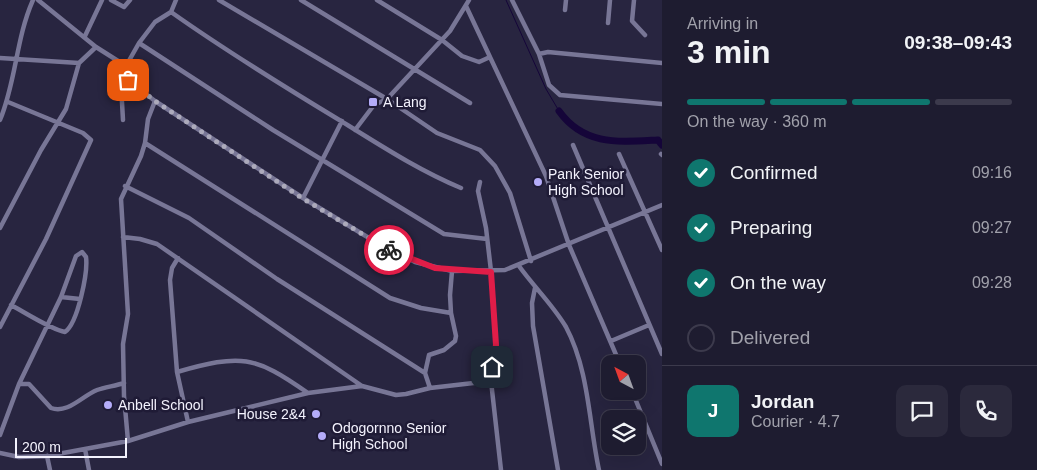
<!DOCTYPE html>
<meta charset="utf-8">
<style>
:root{--surface:#1e1c30;--page:#2b293c;--text:#f1f3f6;--muted:#a1a1ab;--line:#3c3a4c;--accent:#0f766e}
body{margin:0;font-family:Arial,sans-serif;background:var(--page);color:var(--text);height:100vh;display:flex;flex-direction:column;font-size:19px;white-space:nowrap}
*{box-sizing:border-box;margin:0}
p{font-size:16px;color:var(--muted)}
.icon{flex:none;width:28px;height:28px;fill:none;stroke:currentColor;stroke-width:2;stroke-linecap:round;stroke-linejoin:round}
.map{position:relative;flex:1;overflow:hidden}
.sheet{display:flex;flex-direction:column;background:var(--surface);width:375px}
.sheet>*{flex:none}
.needle{width:32px;rotate:319deg}
.fabs{position:absolute;left:601px;top:355px;display:grid;gap:10px}
.fabs a{display:grid;place-items:center;width:45px;height:45px;border-radius:10px;background:var(--surface);box-shadow:0 5px 20px #0002,0 0 0 1px var(--line);font-size:25px}
.scale{position:absolute;left:15px;bottom:12px;width:112px;box-sizing:border-box;padding-left:5px;border:2px solid #f3f2fd;border-top:0;font-size:14px;line-height:18px;white-space:nowrap;color:#f3f2fd;-webkit-text-stroke:4px #1f1b36;paint-order:stroke}
.pin{position:absolute;display:grid;place-items:center;width:42px;height:42px;color:#fff;margin:-21px;border-radius:10px;box-shadow:0 2px 8px #0006}
.courier{position:absolute;display:grid;place-items:center;width:50px;height:50px;margin:-25px;border:4px solid #e11d48;border-radius:50%;background:#fff;color:#222;box-shadow:0 1px 6px #0007}
.summary em{font-style:normal;font-weight:800}
.summary div{display:flex;flex-direction:column-reverse}
.summary{display:flex;align-items:center;justify-content:space-between;height:85px;padding:0 25px}
h1{font-size:32px;font-weight:800;line-height:38px}
.bar{display:grid;grid-template-columns:repeat(4,1fr);gap:8px 5px;align-content:center;height:60px;padding:0 25px}
.bar i{height:6px;border-radius:4px;background:var(--line)}
.bar .active{background:var(--accent)}
.bar p{grid-column:span 4}
.line{display:flex;align-items:center;gap:12px;padding:0 25px;border-top:1px solid var(--line)}
.line div{flex:1}
.round{display:grid;place-items:center;flex:none;width:52px;height:52px;border-radius:10px;background:var(--page)}
ol{padding:0 25px;list-style:none}
li{display:flex;align-items:center;gap:15px;height:55px}
li p{margin-inline-start:auto}
li .icon{padding:5px;border-radius:50%;background:var(--accent);color:#fff;stroke-width:4}
li:last-child{color:var(--muted)}
li i{width:28px;height:28px;border:2px solid var(--line);border-radius:50%}
main{display:flex;flex:1;min-height:0}
.map>svg:first-child{display:block}
</style>
<main>
<div class="map">
<svg width="662" height="470" viewBox="0 0 662 470">
<rect width="100%" height="100%" fill="#282540"/>
<g fill="none" stroke-linecap="round" stroke-linejoin="round">
<path stroke="#150539" stroke-width="1" d="M 506,0 L 546,89 L 559,111"/>
<path stroke="#150539" stroke-width="7" d="M 559,111 C 584,146 619,142 658,140 L 662,145"/>
<path stroke="#787696" stroke-width="4.5" d="M 38,0 L 96,47 L 126,66
M 111,0 L 124,7 L 130,0
M 176,0 L 171,12 L 155,22 L 139,43 L 126,66 L 125,74 L 129,81 L 155,101 L 303,198 L 369,238 L 415,262 L 452,271 L 505,270 L 662,205
M 219,0 L 387,99 L 437,133 L 480,150 L 495,166 L 510,193 L 531,261
M 301,0 L 470,103
M 377,0 L 442,40 L 462,56 L 479,62 L 490,57
M 512,0 L 539,54
M 634,0 L 632,21 L 645,35
M 466,6 L 546,176 L 569,245 L 620,364
M 565,10 L 566,0
M 171,12 C 226,51 283,86 341,121 C 380,145 418,170 461,188
M 608,23 L 610,0
M 85,36 L 102,0
M 139,43 L 273,130 L 444,234 L 487,239
M 0,58 L 79,63
M 662,63 L 548,52 L 539,54 L 549,85 L 560,95 L 662,104
M 0,120 C 16,82 16,38 33,0
M 123,120 L 121,85 L 125,74
M 355,130 L 374,105 L 387,99 L 450,31 L 469,0
M 145,143 L 390,298 L 421,308 L 451,313
M 573,145 L 662,354
M 619,154 L 662,250
M 661,154 L 662,155
M 480,182 L 478,191 L 486,228 L 491,271 L 496,345 L 491,381 L 501,470
M 125,186 L 189,218 L 277,279 L 425,373
M 303,198 L 342,121
M 0,228 L 41,150 L 66,109 L 79,63 L 96,47
M 123,237 L 140,239 L 157,244 L 362,386
M 519,266 C 534,287 553,305 566,327 C 589,370 589,424 599,470
M 535,288 L 532,303 L 533,326 L 558,470
M 61,297 L 80,299
M 0,327 L 46,239 L 91,140 L 83,133 L 8,102
M 611,341 L 649,325
M 177,372 L 170,280 L 172,268 L 178,258
M 19,384 L 29,384 L 51,408 C 68,414 82,396 97,390 C 105,387 115,386 124,383
M 430,388 L 425,373 L 429,355 L 444,350 L 455,341 L 456,336 L 451,313 L 450,295 L 452,271
M 632,391 L 662,464
M 188,422 L 177,372 C 241,354 254,355 308,393
M 0,435 L 19,384 L 61,297 L 76,256 L 82,252 L 86,257 C 88,272 78,323 65,332 C 52,330 24,312 11,305
M 128,441 L 124,396 L 123,344 L 128,314 L 121,199 L 141,156 L 145,143 L 148,119 L 155,101
M 85,449 L 89,470
M 0,453 L 19,457 L 47,456 L 128,441 L 188,422 L 308,393 L 362,386 L 396,395 L 406,394 L 430,388 L 491,381
M 47,456 L 50,470"/>
</g>
<g fill="none" stroke-linecap="round" stroke-linejoin="round">
<path stroke="#acaabb" stroke-width="5" stroke-dasharray="0 9" d="M 128,80 L 155,101 L 302,198 L 389,250"/>
<path stroke="#e11d48" stroke-width="6" d="M 389,250 L 435,268 L 491,272 L 496,345 L 492,367"/>
</g>
<g fill="#b4acf9" stroke="#1f1b36" stroke-width="2">
<rect x="368" y="97" width="10" height="10" rx="2.5"/>
<circle cx="538" cy="182" r="5"/>
<circle cx="108" cy="405" r="5"/>
<circle cx="316" cy="414" r="5"/>
<circle cx="322" cy="436" r="5"/>
</g>
<g text-anchor="middle" stroke-width="5" stroke-linejoin="round" paint-order="stroke">
<g font-size="14" fill="#f3f2fd" stroke="#1f1b36" text-anchor="start">
<text x="383" y="107">A Lang</text>
<text x="548" y="179">Pank Senior<tspan x="548" dy="16">High School</tspan></text>
<text x="118" y="410">Anbell School</text>
<text x="306" y="419" text-anchor="end">House 2&amp;4</text>
<text x="332" y="433">Odogornno Senior<tspan x="332" dy="16">High School</tspan></text>
</g>
</g>
</svg>
<div class="fabs">
<a><svg class="needle" viewBox="-14 -14 28 28"><path d="M0-13l5 13h-10z" fill="#e53935"/><path d="M0 13l5-13h-10z" fill="#a1a1ab"/></svg></a>
<a><svg class="icon" aria-label="layers" viewBox="0 0 24 24"><path d="M12 4l9 5-9 5-9-5zM3 14l9 5 9-5"/></svg></a>
</div>
<div class="scale">200 m</div>
<div class="pin" style="left:128px;top:80px;background:#ea580c"><svg class="icon" aria-label="bag" viewBox="0 0 24 24"><path d="M5 8h14l-1 12H6zM9 8a3 3 0 0 1 6 0"/></svg></div>
<div class="pin" style="left:492px;top:367px;background:#1f2937"><svg class="icon" aria-label="home" viewBox="0 0 24 24"><path d="M3 11l9-7 9 7M6 9v11h12V9"/></svg></div>
<div class="courier" style="left:389px;top:250px"><svg class="icon" aria-label="bike" viewBox="0 0 24 24"><circle cx="6" cy="16" r="4"/><circle cx="18" cy="16" r="4"/><path d="M6 16l4-8h5l3 8M10 8l3 8H6M13 5h3"/></svg></div>
</div>
<section class="sheet">
<div class="summary"><div><h1>3 min</h1><p>Arriving in</p></div><em>09:38–09:43</em></div>
<div class="bar"><i class="active"></i><i class="active"></i><i class="active"></i><i></i><p>On the way · 360 m</p></div>
<ol>
<li><svg class="icon" aria-label="check" viewBox="0 0 24 24"><path d="M5 12l5 5 9-10"/></svg>Confirmed<p>09:16</p></li>
<li><svg class="icon" aria-label="check" viewBox="0 0 24 24"><path d="M5 12l5 5 9-10"/></svg>Preparing<p>09:27</p></li>
<li><svg class="icon" aria-label="check" viewBox="0 0 24 24"><path d="M5 12l5 5 9-10"/></svg>On the way<p>09:28</p></li>
<li><i></i>Delivered</li>
</ol>
<div class="line" style="height:90px"><b class="round" style="background:var(--accent);color:#fff">J</b><div><b>Jordan</b><p>Courier · 4.7</p></div><a class="round"><svg class="icon" aria-label="chat" viewBox="0 0 24 24"><path d="M4 5h16v11H9l-5 4z"/></svg></a><a class="round"><svg class="icon" aria-label="phone" viewBox="0 0 24 24"><path d="M5 4h4l2 5-3 2q2 4 5 5l2-3 5 2v4C11 20 4 13 5 4z"/></svg></a></div>
</section>
</main>
